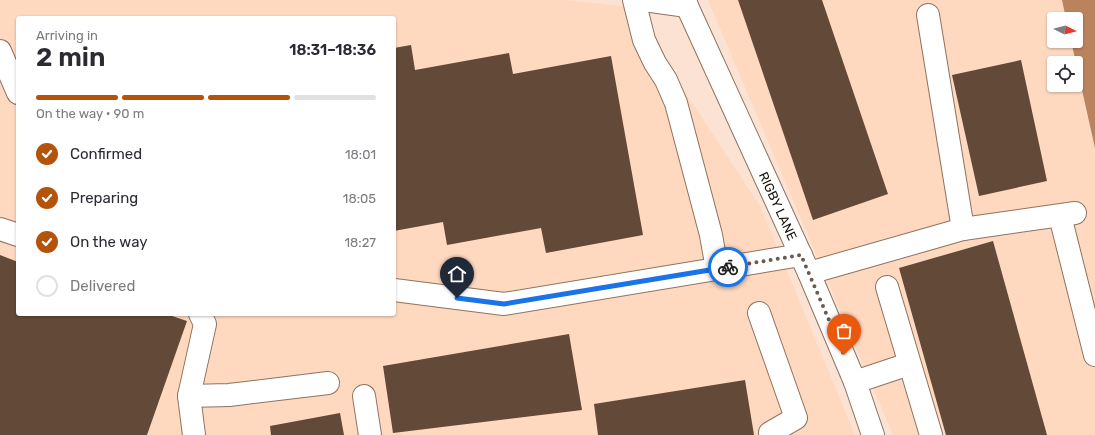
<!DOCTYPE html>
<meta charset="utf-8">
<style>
:root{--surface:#fff;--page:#f7f7f7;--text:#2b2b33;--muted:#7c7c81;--line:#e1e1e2;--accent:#b45309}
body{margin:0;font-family:Rubik,sans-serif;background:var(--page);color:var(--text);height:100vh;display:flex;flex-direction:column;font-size:15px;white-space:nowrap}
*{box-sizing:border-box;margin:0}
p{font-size:13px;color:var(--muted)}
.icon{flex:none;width:22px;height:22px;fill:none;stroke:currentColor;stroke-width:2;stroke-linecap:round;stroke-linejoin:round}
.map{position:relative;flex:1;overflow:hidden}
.details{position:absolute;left:16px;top:16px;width:380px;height:300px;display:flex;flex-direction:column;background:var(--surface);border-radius:4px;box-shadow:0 1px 3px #0004}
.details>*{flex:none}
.needle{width:26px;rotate:96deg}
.fabs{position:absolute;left:1047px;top:12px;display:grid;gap:8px}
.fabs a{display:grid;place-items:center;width:36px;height:36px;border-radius:4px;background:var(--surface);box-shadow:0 1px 3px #0004;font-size:20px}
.pin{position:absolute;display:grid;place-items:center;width:34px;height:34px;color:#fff;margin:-41px -17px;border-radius:50% 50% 50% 0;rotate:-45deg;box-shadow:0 0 4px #0007}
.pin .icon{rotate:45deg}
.courier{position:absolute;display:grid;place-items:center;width:40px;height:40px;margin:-20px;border:3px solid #1a73e8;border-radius:50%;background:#fff;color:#222;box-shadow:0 1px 5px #0007}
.head em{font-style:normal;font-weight:600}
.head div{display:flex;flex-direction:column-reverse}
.head{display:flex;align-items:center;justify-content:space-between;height:68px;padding:0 20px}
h1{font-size:26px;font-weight:600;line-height:30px}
.bar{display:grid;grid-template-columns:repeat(4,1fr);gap:6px 4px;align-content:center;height:48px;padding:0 20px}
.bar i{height:5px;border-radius:3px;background:var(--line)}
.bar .on{background:var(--accent)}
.bar p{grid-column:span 4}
ol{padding:0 20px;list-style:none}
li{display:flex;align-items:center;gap:12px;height:44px}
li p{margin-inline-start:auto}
li .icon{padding:4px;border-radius:50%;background:var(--accent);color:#fff;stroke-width:4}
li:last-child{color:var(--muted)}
li i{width:22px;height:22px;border:2px solid var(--line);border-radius:50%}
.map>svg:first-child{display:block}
</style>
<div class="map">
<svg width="1095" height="435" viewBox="0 0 1095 435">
<rect width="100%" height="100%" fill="#fbe2d2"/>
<path fill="#fed8bf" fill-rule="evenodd" d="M 0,0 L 566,0 L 629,7 L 760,206 L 855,435 L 0,435 ZM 18,18 L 394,18 L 394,314 L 18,314 Z
M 708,0 L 1062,0 L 1066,19 L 1054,19 L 1054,41 L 1071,41 L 1076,63 L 1054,63 L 1054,85 L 1076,85 L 1076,64 L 1095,148 L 1095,435 L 893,435 Z"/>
<path fill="#ba835d" d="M 1062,0 L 1095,0 L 1095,148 L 1071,41 L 1076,41 L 1076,19 L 1066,19 Z"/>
<path fill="#624938" d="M 738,0 L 822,0 L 888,194 L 813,220 Z
M 411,45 L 415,70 L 509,53 L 513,74 L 611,56 L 643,235 L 546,253 L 541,228 L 447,245 L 443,222 L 394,231 L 394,48 Z
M 1021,60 L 1047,181 L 979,196 L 952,75 Z
M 993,241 L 1047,435 L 946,435 L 899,268 Z
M 0,255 L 18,262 L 18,314 L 166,314 L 187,321 L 147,435 L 0,435 Z
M 569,334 L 582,410 L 393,433 L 383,366 Z
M 745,380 L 754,435 L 598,435 L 594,404 Z
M 340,413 L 344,435 L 271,435 L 270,426 Z"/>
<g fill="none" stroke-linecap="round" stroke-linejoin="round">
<g stroke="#8e7360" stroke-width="24">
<g id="minor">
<path d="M 634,0 L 644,40 L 655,63 L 666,80 L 676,103 L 711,235 L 717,269"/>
<path d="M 644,0 L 687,6"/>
<path id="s1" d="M 685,0 L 687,6 L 809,273 L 855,382 L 873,435"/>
<path d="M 928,15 L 963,229"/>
<path d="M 0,51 L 18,93"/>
<path d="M 1060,216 L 1095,355"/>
<path d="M 0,229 L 18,235"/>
<path d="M 809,273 L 963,229 L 1075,213"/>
<path d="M 887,287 L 931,435"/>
<path d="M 394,290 L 504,304 L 801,255"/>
<path d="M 759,313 L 796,418 L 770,433 L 770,435"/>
<path d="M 855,382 L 909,364"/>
<path d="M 189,396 L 229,395 L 328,383"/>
<path d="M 364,396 L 370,435"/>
<path d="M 194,435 L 189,396 L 205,324 L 200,314"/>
</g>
</g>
<use href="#minor" stroke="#fff" stroke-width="22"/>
</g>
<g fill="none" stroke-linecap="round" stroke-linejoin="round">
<path stroke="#6a5b51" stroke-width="4" stroke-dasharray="0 7.2" d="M 728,267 L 801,255 L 844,355"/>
<path stroke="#1a73e8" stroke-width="5" d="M 457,298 L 504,304 L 728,267"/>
</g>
<g text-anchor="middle" stroke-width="4" stroke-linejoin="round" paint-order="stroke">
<g font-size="13" fill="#1c120b" stroke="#fbe2d2">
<text dy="5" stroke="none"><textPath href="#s1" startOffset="226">RIGBY LANE</textPath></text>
</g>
</g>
</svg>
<div class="fabs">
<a><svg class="needle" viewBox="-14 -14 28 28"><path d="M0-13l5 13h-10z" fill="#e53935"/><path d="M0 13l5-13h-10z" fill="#7c7c81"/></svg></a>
<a><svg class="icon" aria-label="locate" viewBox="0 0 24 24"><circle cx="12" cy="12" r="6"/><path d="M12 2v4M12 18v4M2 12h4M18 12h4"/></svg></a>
</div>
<div class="pin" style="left:844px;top:355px;background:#ea580c"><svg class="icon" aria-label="bag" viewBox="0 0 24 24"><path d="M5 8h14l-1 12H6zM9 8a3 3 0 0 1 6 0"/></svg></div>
<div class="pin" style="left:457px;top:298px;background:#1f2937"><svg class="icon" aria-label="home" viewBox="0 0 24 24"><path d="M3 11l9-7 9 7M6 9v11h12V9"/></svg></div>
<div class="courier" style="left:728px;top:267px"><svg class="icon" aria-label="bike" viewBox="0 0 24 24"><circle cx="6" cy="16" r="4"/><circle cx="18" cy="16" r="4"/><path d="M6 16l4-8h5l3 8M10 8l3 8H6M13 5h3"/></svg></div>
<section class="details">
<div class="head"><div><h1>2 min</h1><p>Arriving in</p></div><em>18:31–18:36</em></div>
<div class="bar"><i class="on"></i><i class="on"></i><i class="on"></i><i></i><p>On the way · 90 m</p></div>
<ol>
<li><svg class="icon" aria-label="check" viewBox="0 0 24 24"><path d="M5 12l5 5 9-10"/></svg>Confirmed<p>18:01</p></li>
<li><svg class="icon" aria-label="check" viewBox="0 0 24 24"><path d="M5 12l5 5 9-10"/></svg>Preparing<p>18:05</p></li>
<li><svg class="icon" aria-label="check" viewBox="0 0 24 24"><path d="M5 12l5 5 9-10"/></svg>On the way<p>18:27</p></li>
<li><i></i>Delivered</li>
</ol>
</section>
</div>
